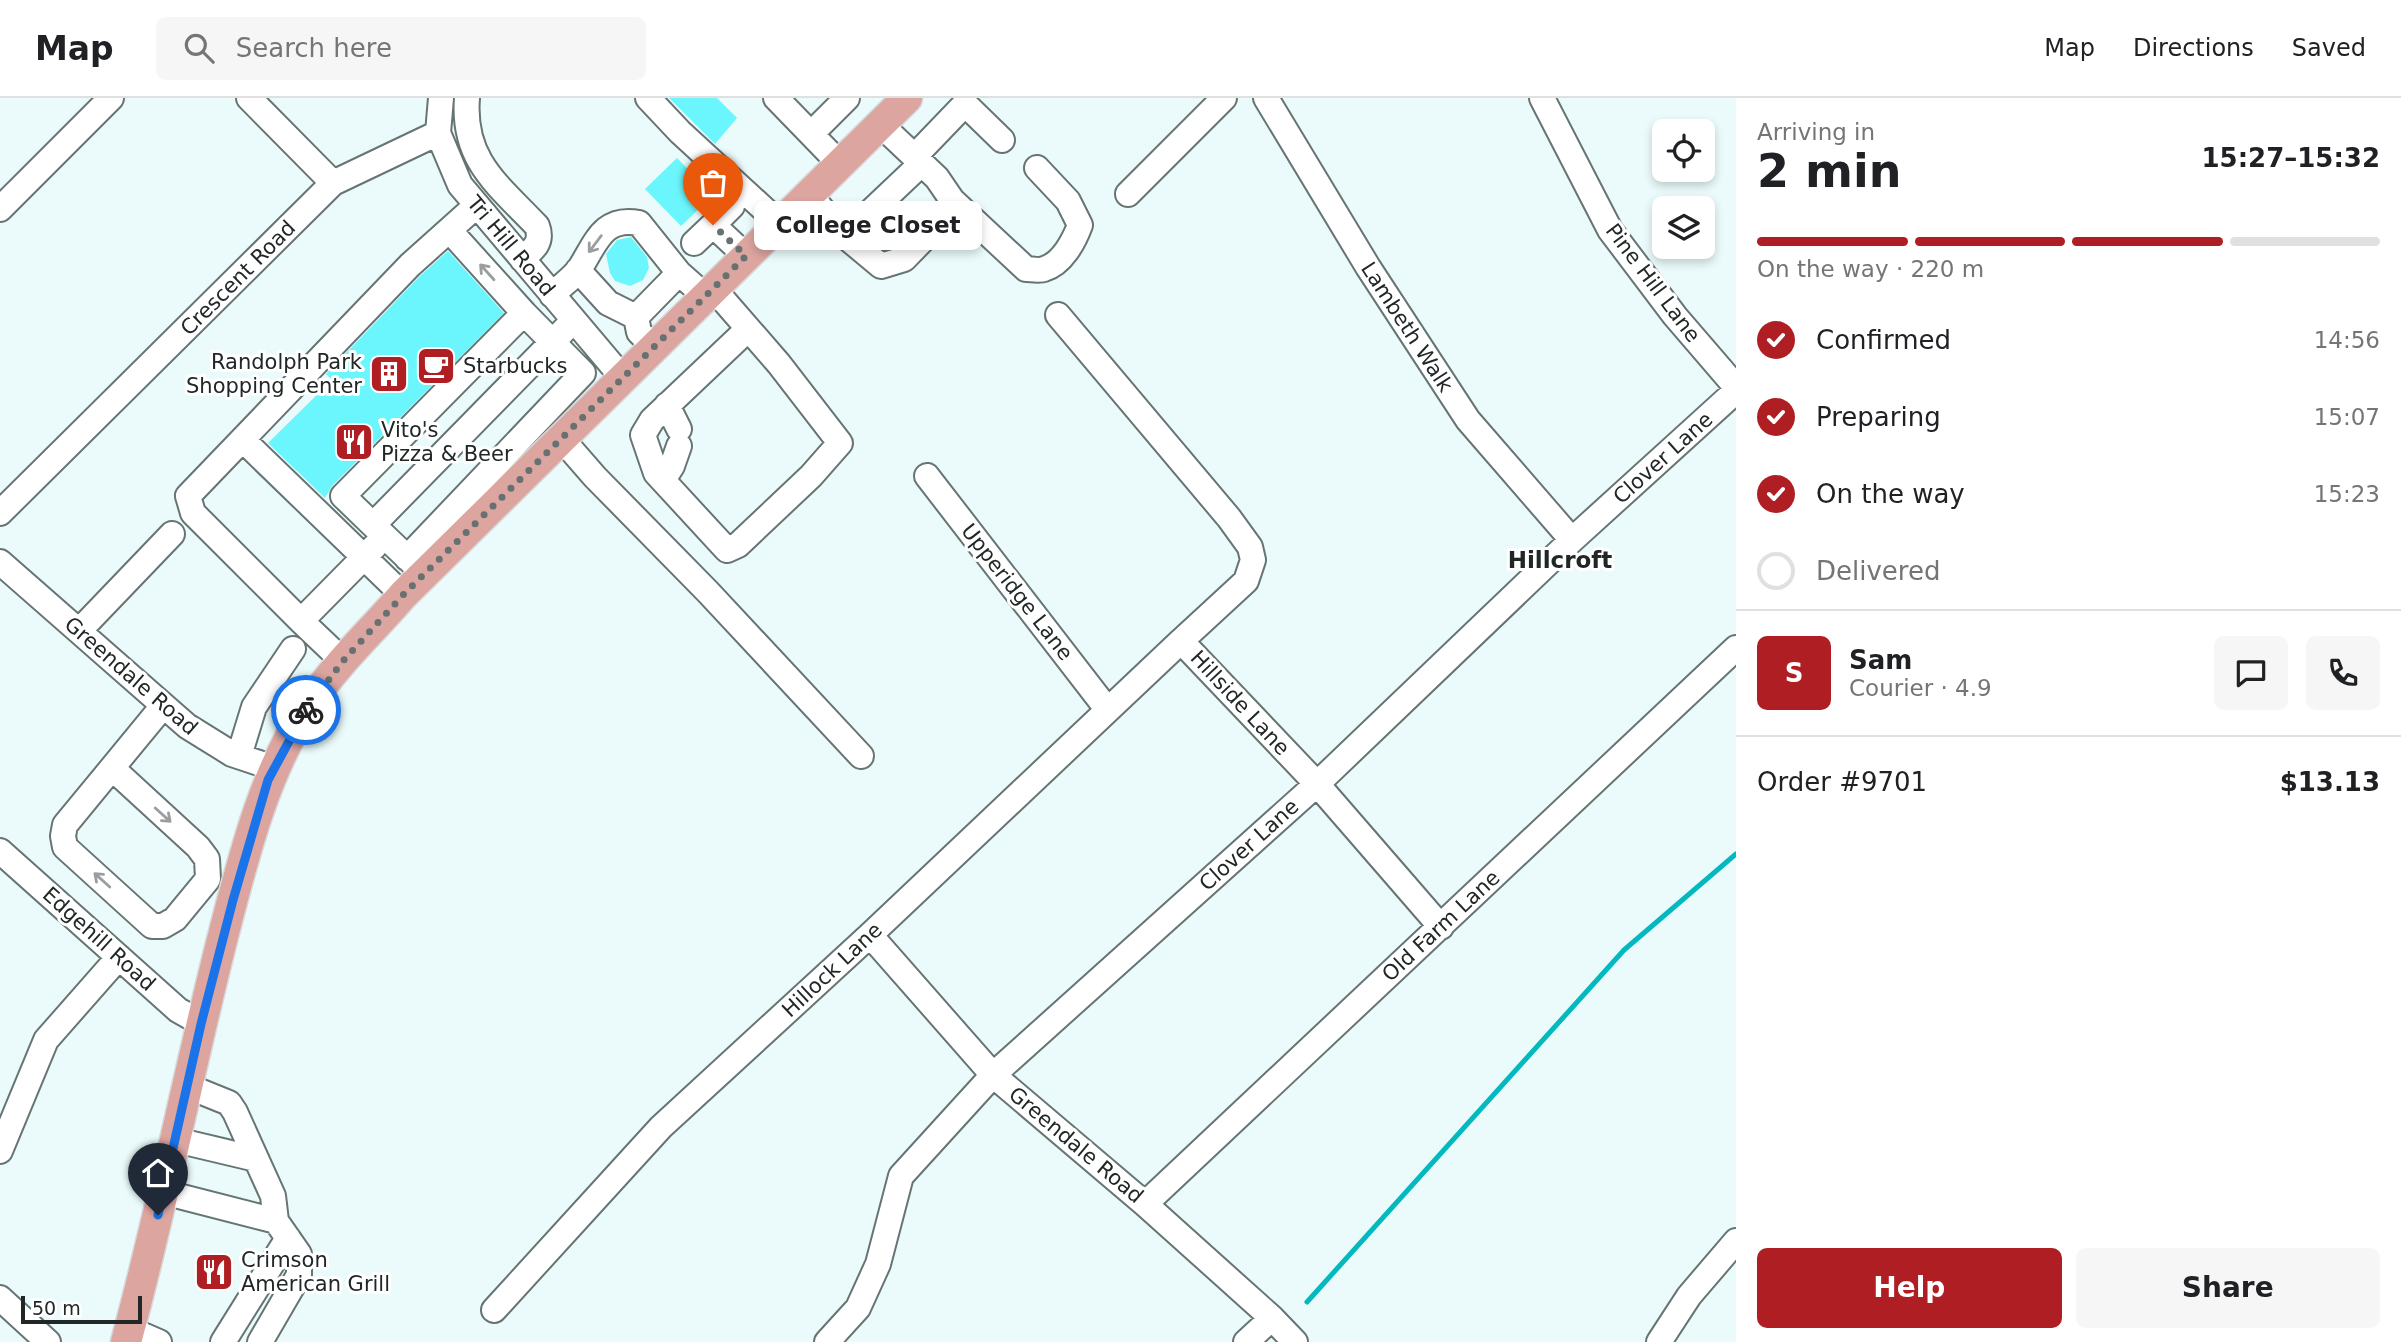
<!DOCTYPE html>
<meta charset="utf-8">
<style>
:root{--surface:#fff;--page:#f6f6f6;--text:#202124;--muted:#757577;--line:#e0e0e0;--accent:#af1e22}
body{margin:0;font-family:"DejaVu Sans",sans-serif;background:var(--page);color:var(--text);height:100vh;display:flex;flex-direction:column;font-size:26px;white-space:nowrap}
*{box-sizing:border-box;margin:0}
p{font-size:23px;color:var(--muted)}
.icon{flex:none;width:38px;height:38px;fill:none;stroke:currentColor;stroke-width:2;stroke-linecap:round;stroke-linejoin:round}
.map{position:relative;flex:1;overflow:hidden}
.sheet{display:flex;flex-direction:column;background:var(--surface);width:665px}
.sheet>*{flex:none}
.tools{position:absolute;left:1652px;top:21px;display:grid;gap:14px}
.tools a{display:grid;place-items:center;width:63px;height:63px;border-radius:10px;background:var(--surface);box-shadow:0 4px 10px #0003;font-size:35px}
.scale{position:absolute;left:21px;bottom:18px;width:121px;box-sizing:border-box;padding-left:7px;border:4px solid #212627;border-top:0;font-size:19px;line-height:24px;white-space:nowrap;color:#212627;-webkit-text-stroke:5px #fff;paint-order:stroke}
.pin{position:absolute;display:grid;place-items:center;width:60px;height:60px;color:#fff;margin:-72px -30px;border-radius:50% 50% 50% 0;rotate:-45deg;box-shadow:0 0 7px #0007}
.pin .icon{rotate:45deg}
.courier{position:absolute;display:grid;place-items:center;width:70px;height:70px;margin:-35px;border:5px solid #1a73e8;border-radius:50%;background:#fff;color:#222;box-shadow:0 2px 9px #0007}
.bubble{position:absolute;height:49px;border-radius:10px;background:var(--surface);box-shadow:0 4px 10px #0003;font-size:23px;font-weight:600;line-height:49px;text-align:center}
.summary em{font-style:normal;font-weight:600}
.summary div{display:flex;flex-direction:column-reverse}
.summary{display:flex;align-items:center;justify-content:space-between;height:119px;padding:0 21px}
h1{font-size:46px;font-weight:600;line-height:52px}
.bar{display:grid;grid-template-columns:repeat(4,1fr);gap:10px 7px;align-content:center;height:84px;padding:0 21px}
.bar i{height:9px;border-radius:5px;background:var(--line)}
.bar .selected{background:var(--accent)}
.bar p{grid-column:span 4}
.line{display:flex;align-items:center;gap:18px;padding:0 21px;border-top:2px solid var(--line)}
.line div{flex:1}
.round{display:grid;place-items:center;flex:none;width:74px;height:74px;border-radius:10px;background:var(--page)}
ol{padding:0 21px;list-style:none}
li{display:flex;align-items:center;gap:21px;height:77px}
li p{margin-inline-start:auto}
li .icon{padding:7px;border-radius:50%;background:var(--accent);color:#fff;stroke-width:4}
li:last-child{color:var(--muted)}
li i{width:38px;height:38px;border:4px solid var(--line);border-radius:50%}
.cta{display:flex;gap:14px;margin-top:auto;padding:14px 21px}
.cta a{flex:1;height:80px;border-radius:10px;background:var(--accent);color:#fff;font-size:28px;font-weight:600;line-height:80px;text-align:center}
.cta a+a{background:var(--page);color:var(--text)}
header{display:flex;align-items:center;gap:42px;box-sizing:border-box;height:98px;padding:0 35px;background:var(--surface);border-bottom:2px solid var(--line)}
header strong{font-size:33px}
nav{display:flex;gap:38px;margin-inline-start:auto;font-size:24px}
.search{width:490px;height:63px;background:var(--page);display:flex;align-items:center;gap:18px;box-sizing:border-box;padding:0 24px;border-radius:10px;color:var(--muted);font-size:26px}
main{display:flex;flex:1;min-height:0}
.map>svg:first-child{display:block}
</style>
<header>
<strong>Map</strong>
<div class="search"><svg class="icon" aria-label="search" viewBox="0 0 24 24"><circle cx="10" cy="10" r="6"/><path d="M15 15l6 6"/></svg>Search here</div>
<nav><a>Map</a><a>Directions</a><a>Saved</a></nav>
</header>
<main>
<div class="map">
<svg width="1736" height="1244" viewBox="0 0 1736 1244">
<rect width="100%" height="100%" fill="#ebfbfb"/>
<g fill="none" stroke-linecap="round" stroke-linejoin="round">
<path stroke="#03b9bf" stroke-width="5" d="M 1307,1204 L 1624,852 L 1736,756"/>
</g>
<path fill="#6af6fc" d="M 669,0 L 717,0 L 737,20 L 715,46 Z
M 677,60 L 713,97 L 681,128 L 645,91 Z
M 631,139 L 647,159 L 649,170 L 643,182 L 630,188 L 615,183 L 610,175 L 606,156 L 617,142 Z
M 448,153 L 504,215 L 332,388 L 325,400 L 268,345 L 332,282 L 326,276 L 420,178 Z"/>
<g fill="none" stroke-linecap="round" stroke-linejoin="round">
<g stroke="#667474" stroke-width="28">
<path id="minor" d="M 249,0 L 333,85
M 441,0 L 438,35 L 460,87 L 622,279
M 467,0 C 462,62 498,87 537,128 C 543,144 534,151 522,161
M 648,0 L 680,34 L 779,125
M 776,0 L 840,66
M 1266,0 L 1368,169 L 1468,322 L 1572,442
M 1542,0 L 1610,132 L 1675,218 L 1736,289
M 811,36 L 847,0
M 914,59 L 965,6 L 1002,42
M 809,96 L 845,138 L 881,168 L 904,161 L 948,116 L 952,102 L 937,80 L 880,26
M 1128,96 L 1224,0
M 952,102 L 1026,171 C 1031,171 1039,173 1044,171 C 1062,166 1074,143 1080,127 L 1068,103 L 1037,70
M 732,108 L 713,127 L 746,158
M 0,111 L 111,0
M 450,133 L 524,215
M 845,138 L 921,66
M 694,145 L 713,127
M 578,172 L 608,205 L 636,219
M 713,190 L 779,266 L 840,345 L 811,378 L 738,447 L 727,452 L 656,375 L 643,337 L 652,322 L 748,231
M 552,197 C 561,188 573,180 580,170 C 596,145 603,118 639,125 L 679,175
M 1058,217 L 1229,420 L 1250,449 L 1253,462 L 1246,483 L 1181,543 L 1317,686 L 1441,829
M 653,248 L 639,234 L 636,219 L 679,175 L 705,198
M 667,307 L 679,331
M 561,340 L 595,379 L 708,494 L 861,658
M 243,342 L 403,497
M 927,378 L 1107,611
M 663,382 L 672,368 L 679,348
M 0,415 L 333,85 L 438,35
M 373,427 L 343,398 L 524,215 L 583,275 L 407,460
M 0,464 L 187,628 L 232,656 L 274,670
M 418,470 L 373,427 L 574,222
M 301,523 L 193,415 L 188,398 L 410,167 L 477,107
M 79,533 L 172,436
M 343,563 L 301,523 L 375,448
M 239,658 L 254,609 L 293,551
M 113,671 L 198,749 L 207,761 L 208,781 L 175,821 L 163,828 L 152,828 L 65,749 L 63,738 L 65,727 L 163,608
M 0,753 L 178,912 L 201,925
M 870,837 L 993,977 L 1145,1106 L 1272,1220 L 1295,1244
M 176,1042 L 256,1061
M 0,1053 L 46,942 L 119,859
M 163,1094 L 276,1123 L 273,1098 L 235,1014 L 229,1005 L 187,988
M 1145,1106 L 1736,550
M 0,1200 L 48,1244
M 494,1212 L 661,1029 L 870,837 L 1181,543
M 129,1231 L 159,1244
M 223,1244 L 288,1140
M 260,1244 L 299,1177 L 299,1156 L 276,1123
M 827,1244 L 858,1210 L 878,1166 L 901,1078 L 993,977 L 1317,686 L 1572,442 L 1736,293
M 1246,1244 L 1272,1220
M 1659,1244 L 1689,1198 L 1736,1143"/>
</g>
<g stroke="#d7d8d8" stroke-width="33">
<path id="major" d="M 126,1244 C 162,1111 188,976 222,842 C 243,761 263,676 310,605 C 336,566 372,533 403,497 L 907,0"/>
</g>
<use href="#minor" stroke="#fff" stroke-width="24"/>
<use href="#major" stroke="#dca5a0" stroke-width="30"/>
</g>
<defs><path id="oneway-shaft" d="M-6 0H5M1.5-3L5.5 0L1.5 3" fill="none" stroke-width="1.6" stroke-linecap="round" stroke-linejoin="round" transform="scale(1.75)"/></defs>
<g stroke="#9b9d9e">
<use href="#oneway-shaft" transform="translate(595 146) rotate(127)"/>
<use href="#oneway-shaft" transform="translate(487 174) rotate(-132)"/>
<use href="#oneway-shaft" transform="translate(163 717) rotate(42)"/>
<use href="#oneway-shaft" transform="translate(102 782) rotate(-138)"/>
</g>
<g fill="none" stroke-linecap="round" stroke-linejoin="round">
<path stroke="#687171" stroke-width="7" stroke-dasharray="0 12.6" d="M 306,612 L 343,563 L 403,497 L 746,158 L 713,127"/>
<path stroke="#1a73e8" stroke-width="9" d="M 158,1117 L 201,926 L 233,802 L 268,682 L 306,612"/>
</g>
<defs>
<g id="cafe-square" transform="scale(2.0125)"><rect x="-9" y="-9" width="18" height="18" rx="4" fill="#af1e22" stroke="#fff"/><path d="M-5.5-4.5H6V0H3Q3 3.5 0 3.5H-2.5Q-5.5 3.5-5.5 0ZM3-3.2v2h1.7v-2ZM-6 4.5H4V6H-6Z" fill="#fff"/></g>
<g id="building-square" transform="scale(2.0125)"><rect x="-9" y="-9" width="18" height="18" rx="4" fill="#af1e22" stroke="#fff"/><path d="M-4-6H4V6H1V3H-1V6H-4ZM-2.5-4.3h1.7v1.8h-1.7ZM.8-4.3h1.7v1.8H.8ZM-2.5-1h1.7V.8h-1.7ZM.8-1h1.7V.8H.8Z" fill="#fff"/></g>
<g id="restaurant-square" transform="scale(2.0125)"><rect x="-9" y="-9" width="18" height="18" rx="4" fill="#af1e22" stroke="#fff"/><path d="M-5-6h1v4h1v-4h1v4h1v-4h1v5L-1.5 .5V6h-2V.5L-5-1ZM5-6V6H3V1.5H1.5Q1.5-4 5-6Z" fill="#fff"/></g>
</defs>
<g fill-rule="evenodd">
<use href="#cafe-square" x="436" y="268"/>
<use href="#building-square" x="389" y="276"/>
<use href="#restaurant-square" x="354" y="344"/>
<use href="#restaurant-square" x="214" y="1174"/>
</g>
<g text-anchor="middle" stroke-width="6" stroke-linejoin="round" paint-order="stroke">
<g font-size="21" fill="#212627" stroke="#fff">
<text transform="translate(511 148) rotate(50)" y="7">Tri Hill Road</text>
<text transform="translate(238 180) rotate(-45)" y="7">Crescent Road</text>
<text transform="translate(1653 185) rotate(53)" y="7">Pine Hill Lane</text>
<text transform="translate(1407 229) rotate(57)" y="7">Lambeth Walk</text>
<text transform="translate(1663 360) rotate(-42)" y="7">Clover Lane</text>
<text transform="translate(1017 494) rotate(52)" y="7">Upperidge Lane</text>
<text transform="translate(131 578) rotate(41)" y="7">Greendale Road</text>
<text transform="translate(1240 605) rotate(47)" y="7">Hillside Lane</text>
<text transform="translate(1249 747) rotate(-42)" y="7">Clover Lane</text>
<text transform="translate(1441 828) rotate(-43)" y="7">Old Farm Lane</text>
<text transform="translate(99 841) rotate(42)" y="7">Edgehill Road</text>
<text transform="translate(832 872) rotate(-43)" y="7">Hillock Lane</text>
<text transform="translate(1076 1047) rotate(40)" y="7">Greendale Road</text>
</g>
<g font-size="21" fill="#212627" stroke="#fff" text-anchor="start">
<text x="362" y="271" text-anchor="end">Randolph Park<tspan x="362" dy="24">Shopping Center</tspan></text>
<text x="463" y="275">Starbucks</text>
<text x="381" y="339">Vito's<tspan x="381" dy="24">Pizza &amp; Beer</tspan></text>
<text x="241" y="1169">Crimson<tspan x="241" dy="24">American Grill</tspan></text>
</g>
<g font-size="23" font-weight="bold" fill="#212627" stroke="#fff">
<text x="1560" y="470">Hillcroft</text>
</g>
</g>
</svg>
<div class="tools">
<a><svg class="icon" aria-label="locate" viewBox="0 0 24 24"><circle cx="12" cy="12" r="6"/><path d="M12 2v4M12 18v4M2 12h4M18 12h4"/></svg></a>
<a><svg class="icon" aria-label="layers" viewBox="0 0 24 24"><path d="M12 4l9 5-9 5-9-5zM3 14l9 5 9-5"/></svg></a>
</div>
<div class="scale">50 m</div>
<div class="pin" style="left:713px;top:127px;background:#ea580c"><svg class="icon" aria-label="bag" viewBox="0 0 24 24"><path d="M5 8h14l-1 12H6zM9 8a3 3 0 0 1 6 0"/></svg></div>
<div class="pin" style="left:158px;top:1117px;background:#1f2937"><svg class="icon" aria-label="home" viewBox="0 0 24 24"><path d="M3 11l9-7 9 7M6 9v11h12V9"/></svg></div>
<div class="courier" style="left:306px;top:612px"><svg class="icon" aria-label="bike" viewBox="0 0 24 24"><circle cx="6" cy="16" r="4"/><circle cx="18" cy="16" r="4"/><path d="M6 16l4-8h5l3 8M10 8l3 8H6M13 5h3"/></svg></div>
<div class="bubble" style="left:754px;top:103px;width:228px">College Closet</div>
</div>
<section class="sheet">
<div class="summary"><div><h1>2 min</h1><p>Arriving in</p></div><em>15:27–15:32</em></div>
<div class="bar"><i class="selected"></i><i class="selected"></i><i class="selected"></i><i></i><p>On the way · 220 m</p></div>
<ol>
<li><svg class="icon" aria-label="check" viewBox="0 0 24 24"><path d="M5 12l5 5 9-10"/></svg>Confirmed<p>14:56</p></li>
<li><svg class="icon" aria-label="check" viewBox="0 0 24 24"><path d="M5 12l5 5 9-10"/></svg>Preparing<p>15:07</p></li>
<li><svg class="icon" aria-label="check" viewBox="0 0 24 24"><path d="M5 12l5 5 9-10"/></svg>On the way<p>15:23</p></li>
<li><i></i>Delivered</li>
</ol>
<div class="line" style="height:126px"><b class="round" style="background:var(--accent);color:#fff">S</b><div><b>Sam</b><p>Courier · 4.9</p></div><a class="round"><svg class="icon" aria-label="chat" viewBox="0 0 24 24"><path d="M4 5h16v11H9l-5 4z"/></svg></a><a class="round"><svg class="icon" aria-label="phone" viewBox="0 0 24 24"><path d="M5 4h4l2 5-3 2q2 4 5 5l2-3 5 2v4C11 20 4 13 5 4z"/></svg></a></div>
<div class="line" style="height:91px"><div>Order #9701</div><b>$13.13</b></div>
<div class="cta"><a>Help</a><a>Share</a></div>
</section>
</main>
